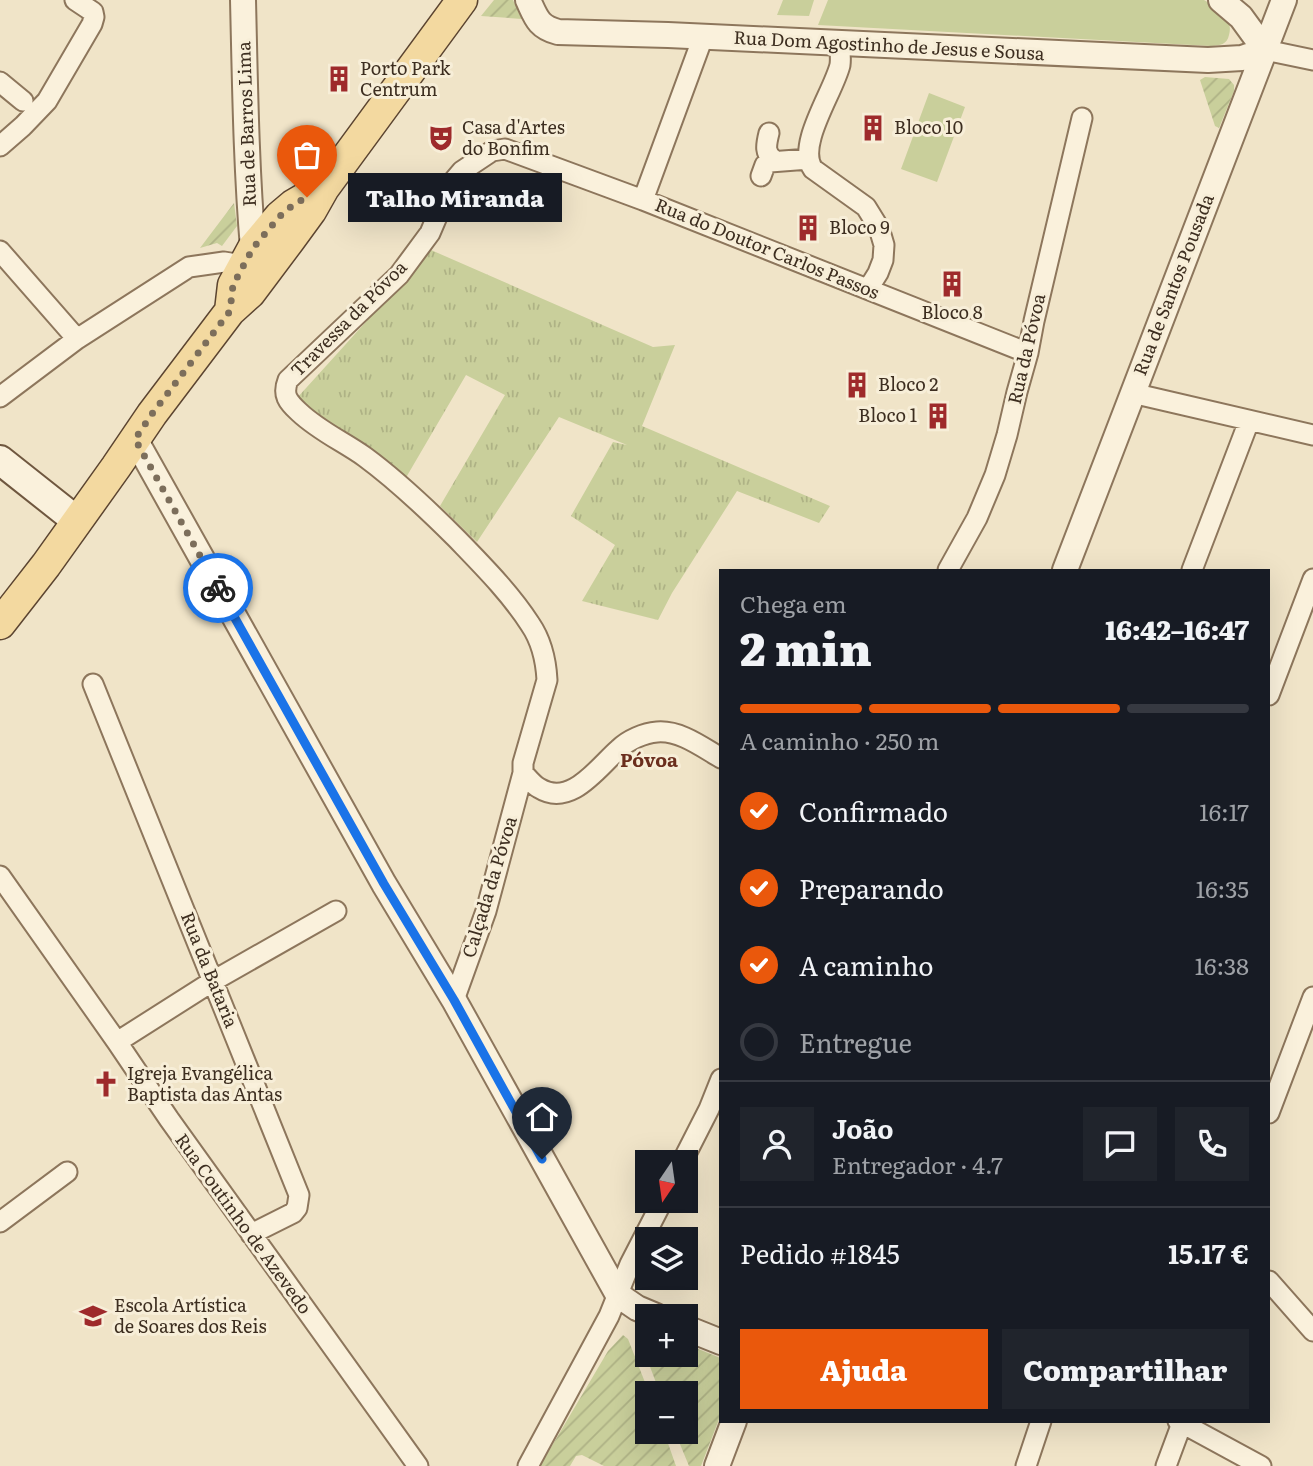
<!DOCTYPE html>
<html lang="pt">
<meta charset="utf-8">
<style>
:root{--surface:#171b24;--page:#20242c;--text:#f1f3f6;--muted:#9ea1a6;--line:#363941;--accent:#ea580c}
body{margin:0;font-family:Literata,serif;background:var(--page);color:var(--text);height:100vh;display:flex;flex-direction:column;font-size:26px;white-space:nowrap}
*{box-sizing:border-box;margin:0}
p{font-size:23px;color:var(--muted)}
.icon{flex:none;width:38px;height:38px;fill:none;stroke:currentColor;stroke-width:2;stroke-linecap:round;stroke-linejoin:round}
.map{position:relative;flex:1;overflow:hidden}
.panel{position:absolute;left:719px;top:569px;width:551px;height:854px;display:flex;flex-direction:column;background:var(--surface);border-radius:0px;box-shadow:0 7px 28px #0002}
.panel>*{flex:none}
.needle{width:46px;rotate:193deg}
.controls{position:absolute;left:635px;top:1150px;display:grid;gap:14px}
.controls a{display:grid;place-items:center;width:63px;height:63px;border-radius:0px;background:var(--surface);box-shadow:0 7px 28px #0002;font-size:35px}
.pin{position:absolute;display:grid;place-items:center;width:60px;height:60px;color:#fff;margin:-72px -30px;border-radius:50% 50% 50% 0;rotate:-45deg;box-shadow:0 0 7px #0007}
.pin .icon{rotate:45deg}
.courier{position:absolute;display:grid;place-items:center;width:70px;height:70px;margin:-35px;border:5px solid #1a73e8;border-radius:50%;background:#fff;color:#222;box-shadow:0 2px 9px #0007}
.bubble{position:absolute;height:49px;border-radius:0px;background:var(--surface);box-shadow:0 7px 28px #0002;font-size:23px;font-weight:800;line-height:49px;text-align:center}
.overview em{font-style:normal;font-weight:800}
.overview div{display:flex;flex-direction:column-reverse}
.overview{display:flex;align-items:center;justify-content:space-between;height:119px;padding:0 21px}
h1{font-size:46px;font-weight:800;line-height:52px}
.bar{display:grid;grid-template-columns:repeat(4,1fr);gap:10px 7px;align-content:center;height:84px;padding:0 21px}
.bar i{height:9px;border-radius:5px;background:var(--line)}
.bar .on{background:var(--accent)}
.bar p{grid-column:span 4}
.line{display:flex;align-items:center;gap:18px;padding:0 21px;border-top:2px solid var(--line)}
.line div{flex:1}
.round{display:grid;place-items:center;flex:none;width:74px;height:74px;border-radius:0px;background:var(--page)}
ol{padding:0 21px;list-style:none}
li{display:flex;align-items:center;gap:21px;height:77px}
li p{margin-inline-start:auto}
li .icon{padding:7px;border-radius:50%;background:var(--accent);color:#fff;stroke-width:4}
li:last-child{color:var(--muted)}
li i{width:38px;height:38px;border:4px solid var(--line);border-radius:50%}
.primary-button{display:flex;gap:14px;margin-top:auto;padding:14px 21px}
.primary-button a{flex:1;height:80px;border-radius:0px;background:var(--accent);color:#fff;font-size:28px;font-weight:800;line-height:80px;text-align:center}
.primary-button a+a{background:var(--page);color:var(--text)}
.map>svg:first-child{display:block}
</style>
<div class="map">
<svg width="1313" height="1466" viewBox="0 0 1313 1466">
<defs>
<pattern id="grass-tufts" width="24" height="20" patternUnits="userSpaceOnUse" patternTransform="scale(1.75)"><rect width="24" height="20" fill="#c9cf9b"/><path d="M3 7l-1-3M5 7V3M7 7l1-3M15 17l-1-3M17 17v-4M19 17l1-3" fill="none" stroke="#aeb285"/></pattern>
<pattern id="garden-furrows" width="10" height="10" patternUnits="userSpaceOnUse" patternTransform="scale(1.75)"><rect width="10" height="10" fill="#c9cf9b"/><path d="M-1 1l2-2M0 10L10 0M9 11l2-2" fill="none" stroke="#aeb285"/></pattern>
</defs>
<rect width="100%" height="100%" fill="#f0e4c8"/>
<path fill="url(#grass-tufts)" d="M 431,250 L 653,347 L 675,345 L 642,426 L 830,506 L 819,523 L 737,491 L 672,593 L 658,620 L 582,601 L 615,545 L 571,516 L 613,442 L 627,445 L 559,417 L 477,542 L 440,506 L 505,395 L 466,375 L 404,481 L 297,398 Z"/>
<path fill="#c9cf9b" d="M 783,0 L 814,0 L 809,16 L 777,15 Z
M 828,0 L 1204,0 C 1217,8 1234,17 1229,35 C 1227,45 1220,45 1211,46 L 818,25 Z
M 929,93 L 965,107 L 937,182 L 901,169 Z"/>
<path fill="url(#garden-furrows)" d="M 494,0 L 513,0 L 522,19 L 481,16 Z
M 1205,77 L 1229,79 L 1234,85 L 1234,91 L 1219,128 L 1215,126 L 1200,80 Z
M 234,203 L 237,226 L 222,246 L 217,243 L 200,248 Z
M 636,1330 L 647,1331 L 648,1354 L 686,1354 L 686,1344 L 718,1357 L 721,1359 L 721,1414 L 701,1466 L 689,1466 L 675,1432 L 686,1432 L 686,1393 L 660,1393 Z
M 623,1335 L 628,1339 L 648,1390 L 641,1401 C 642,1412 648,1420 648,1432 L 664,1432 L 676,1466 L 604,1466 L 582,1455 L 576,1456 L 570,1466 L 540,1466 L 608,1351 Z"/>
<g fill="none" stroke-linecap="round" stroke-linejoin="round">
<g stroke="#8d765c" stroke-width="23">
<path id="minor" d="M 839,43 C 840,50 841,58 840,65 C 834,91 796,145 813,169 L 866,207 L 879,228 L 884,245 L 883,260 L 878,273 L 868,289
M 1265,50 L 1313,60
M 0,82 L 23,101
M 769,133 C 766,145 764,154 775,161
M 0,146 L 23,126 L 47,101 L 92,24 L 94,17 L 93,12 L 75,0
M 761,176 L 765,165 L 770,162 L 809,159
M 643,200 L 703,37
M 0,251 L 77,339
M 1132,393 L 1313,435
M 0,397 L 77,339 L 189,267 L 224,262 L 243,265
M 948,570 L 977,518 L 995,475 L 1007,435 L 1017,392 L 1028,353 L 1034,321 L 1082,118
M 1192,570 L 1249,421
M 93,684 L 299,1195 L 297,1208 L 293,1213 L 251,1234
M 1269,695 L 1313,579
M 523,773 C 528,778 533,785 539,788 C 571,808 598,767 619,749 C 628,740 644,733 657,732 C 680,730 702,747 721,758
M 0,876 L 117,1042 L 169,1119 L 418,1466
M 454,1000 L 486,911 L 523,773 L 523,763 L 547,680 C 546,661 541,640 530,624 C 510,593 483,566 457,539 C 428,510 399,482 365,457 C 344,442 319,431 299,412 C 288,402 282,395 288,380 L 399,275 L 430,233 L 451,184 L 462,171 L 492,151 L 505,149 L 643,200 L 1028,353
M 117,1042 L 213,981 L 336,911
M 1269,1113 L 1313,997
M 682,1162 L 709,1109 L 721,1079
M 0,1222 L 67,1172
M 1269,1281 L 1313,1331
M 1178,1421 L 1261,1466
M 528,1466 L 609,1316 L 630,1264 L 663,1200
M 1026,1466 L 1041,1421
M 1166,1466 L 1182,1423"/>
</g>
<g stroke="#8d765c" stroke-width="28">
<path id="tertiary" d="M 243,0 C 245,83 246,166 253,248
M 528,0 C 536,17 538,27 558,32 L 668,35 L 1208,60 L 1242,58 L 1265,50
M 1221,0 L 1241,17 L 1265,50
M 135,439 L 384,884 L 454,1000 L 618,1295 L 637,1308 L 656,1316
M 1065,570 L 1284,0
M 686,1328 L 721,1342
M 717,1466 L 734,1421"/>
</g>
<g stroke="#6f573f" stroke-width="32">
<path id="secondary" d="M 0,460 L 77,521"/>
</g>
<g stroke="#5b4430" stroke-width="33">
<path id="primary" d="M 230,311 L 233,285 L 253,248 L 280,216 L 293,205 L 317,191
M 0,624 L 46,565 L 116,467 L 152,414 L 230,311 L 250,293 L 289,241 L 311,211 L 324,188 L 462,0"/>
</g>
<use href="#minor" stroke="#faf1dc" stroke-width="19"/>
<use href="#tertiary" stroke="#faf1dc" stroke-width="24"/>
<use href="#secondary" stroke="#faf1dc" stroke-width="28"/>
<use href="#primary" stroke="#f3d9a0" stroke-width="30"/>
</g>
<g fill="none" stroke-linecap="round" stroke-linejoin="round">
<path stroke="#7c6e5b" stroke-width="7" stroke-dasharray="0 12.6" d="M 218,588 L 135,439 L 152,414 L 230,311 L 233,285 L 253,248 L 280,216 L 293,205 L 307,197"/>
<path stroke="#1a73e8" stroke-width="9" d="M 218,588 L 384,884 L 454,1000 L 542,1159"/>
</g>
<defs>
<g id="building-bare" transform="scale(2.1)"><path d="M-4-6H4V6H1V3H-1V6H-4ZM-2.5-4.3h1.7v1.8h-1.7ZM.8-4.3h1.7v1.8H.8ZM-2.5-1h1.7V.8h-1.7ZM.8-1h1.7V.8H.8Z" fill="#9e2a2b" stroke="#f7eed8" stroke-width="2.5" paint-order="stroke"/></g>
<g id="theatre-bare" transform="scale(2.1)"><path d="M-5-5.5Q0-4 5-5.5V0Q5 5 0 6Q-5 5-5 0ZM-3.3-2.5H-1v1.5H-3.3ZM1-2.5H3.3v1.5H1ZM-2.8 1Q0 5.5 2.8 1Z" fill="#9e2a2b" stroke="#f7eed8" stroke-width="2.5" paint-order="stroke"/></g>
<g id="church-bare" transform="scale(2.1)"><path d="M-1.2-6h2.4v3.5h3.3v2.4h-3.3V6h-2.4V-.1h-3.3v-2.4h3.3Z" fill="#9e2a2b" stroke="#f7eed8" stroke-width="2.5" paint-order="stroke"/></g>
<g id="school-bare" transform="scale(2.1)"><path d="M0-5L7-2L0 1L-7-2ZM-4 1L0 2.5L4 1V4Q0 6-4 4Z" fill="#9e2a2b" stroke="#f7eed8" stroke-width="2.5" paint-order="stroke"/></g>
</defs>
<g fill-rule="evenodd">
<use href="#building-bare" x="339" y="79"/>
<use href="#building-bare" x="873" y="128"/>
<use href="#theatre-bare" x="441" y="138"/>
<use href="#building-bare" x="808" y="228"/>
<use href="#building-bare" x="952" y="284"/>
<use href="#building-bare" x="857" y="385"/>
<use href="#building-bare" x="938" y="416"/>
<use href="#church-bare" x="106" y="1084"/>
<use href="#school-bare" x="93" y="1316"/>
</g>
<g text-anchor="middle" stroke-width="6" stroke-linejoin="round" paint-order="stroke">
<g font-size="18" fill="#3d2e20" stroke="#f7eed8">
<text transform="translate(889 46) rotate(3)" y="6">Rua Dom Agostinho de Jesus e Sousa</text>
<text transform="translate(247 124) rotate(-92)" y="6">Rua de Barros Lima</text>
<text transform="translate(767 249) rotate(22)" y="6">Rua do Doutor Carlos Passos</text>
<text transform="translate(1174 285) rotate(-69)" y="6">Rua de Santos Pousada</text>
<text transform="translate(349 319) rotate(-45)" y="6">Travessa da Póvoa</text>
<text transform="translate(1027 349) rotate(-77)" y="6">Rua da Póvoa</text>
<text transform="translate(490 887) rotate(-73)" y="6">Calçada da Póvoa</text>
<text transform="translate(209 970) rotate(68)" y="6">Rua da Bataria</text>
<text transform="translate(243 1224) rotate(54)" y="6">Rua Coutinho de Azevedo</text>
</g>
<g font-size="18" fill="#3d2e20" stroke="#f7eed8" text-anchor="start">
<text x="360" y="75">Porto Park<tspan x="360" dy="21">Centrum</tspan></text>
<text x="462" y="134">Casa d'Artes<tspan x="462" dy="21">do Bonfim</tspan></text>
<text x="894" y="134">Bloco 10</text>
<text x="829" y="234">Bloco 9</text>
<text x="952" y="319" text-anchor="middle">Bloco 8</text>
<text x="878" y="391">Bloco 2</text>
<text x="917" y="422" text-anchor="end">Bloco 1</text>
<text x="127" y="1080">Igreja Evangélica<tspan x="127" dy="21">Baptista das Antas</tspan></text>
<text x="114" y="1312">Escola Artística<tspan x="114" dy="21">de Soares dos Reis</tspan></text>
</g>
<g font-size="19" font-weight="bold" fill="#6b2e1e" stroke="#f7eed8">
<text x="649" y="767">Póvoa</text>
</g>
</g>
</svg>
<div class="controls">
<a><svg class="needle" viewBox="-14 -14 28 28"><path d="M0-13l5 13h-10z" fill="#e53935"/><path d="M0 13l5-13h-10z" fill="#9ea1a6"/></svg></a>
<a><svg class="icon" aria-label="layers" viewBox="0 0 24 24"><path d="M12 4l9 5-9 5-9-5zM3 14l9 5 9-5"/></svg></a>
<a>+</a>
<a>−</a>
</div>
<div class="pin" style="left:307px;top:197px;background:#ea580c"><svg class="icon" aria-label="bag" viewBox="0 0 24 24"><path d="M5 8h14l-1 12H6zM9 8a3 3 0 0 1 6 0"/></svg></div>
<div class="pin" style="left:542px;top:1159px;background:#1f2937"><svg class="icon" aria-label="home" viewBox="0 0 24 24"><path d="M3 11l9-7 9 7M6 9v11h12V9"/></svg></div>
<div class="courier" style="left:218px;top:588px"><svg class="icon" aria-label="bike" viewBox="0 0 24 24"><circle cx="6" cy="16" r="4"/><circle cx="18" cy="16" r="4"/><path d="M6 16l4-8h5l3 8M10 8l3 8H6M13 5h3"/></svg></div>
<div class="bubble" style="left:348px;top:173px;width:214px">Talho Miranda</div>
<section class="panel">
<div class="overview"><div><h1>2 min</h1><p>Chega em</p></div><em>16:42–16:47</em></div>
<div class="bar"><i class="on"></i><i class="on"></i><i class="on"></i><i></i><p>A caminho · 250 m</p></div>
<ol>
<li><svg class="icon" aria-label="check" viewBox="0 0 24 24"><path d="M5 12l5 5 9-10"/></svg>Confirmado<p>16:17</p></li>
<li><svg class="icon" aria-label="check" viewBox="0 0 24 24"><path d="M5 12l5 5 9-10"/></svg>Preparando<p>16:35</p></li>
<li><svg class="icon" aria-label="check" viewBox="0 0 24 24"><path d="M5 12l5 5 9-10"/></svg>A caminho<p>16:38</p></li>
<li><i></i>Entregue</li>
</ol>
<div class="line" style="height:126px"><a class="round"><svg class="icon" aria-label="person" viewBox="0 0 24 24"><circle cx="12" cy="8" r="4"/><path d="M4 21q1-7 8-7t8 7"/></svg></a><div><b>João</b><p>Entregador · 4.7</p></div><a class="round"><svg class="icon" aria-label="chat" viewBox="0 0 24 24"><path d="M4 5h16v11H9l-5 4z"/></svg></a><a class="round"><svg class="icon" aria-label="phone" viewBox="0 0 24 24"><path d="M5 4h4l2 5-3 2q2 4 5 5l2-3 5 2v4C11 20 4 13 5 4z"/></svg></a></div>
<div class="line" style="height:91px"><div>Pedido #1845</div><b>15.17 €</b></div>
<div class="primary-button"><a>Ajuda</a><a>Compartilhar</a></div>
</section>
</div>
